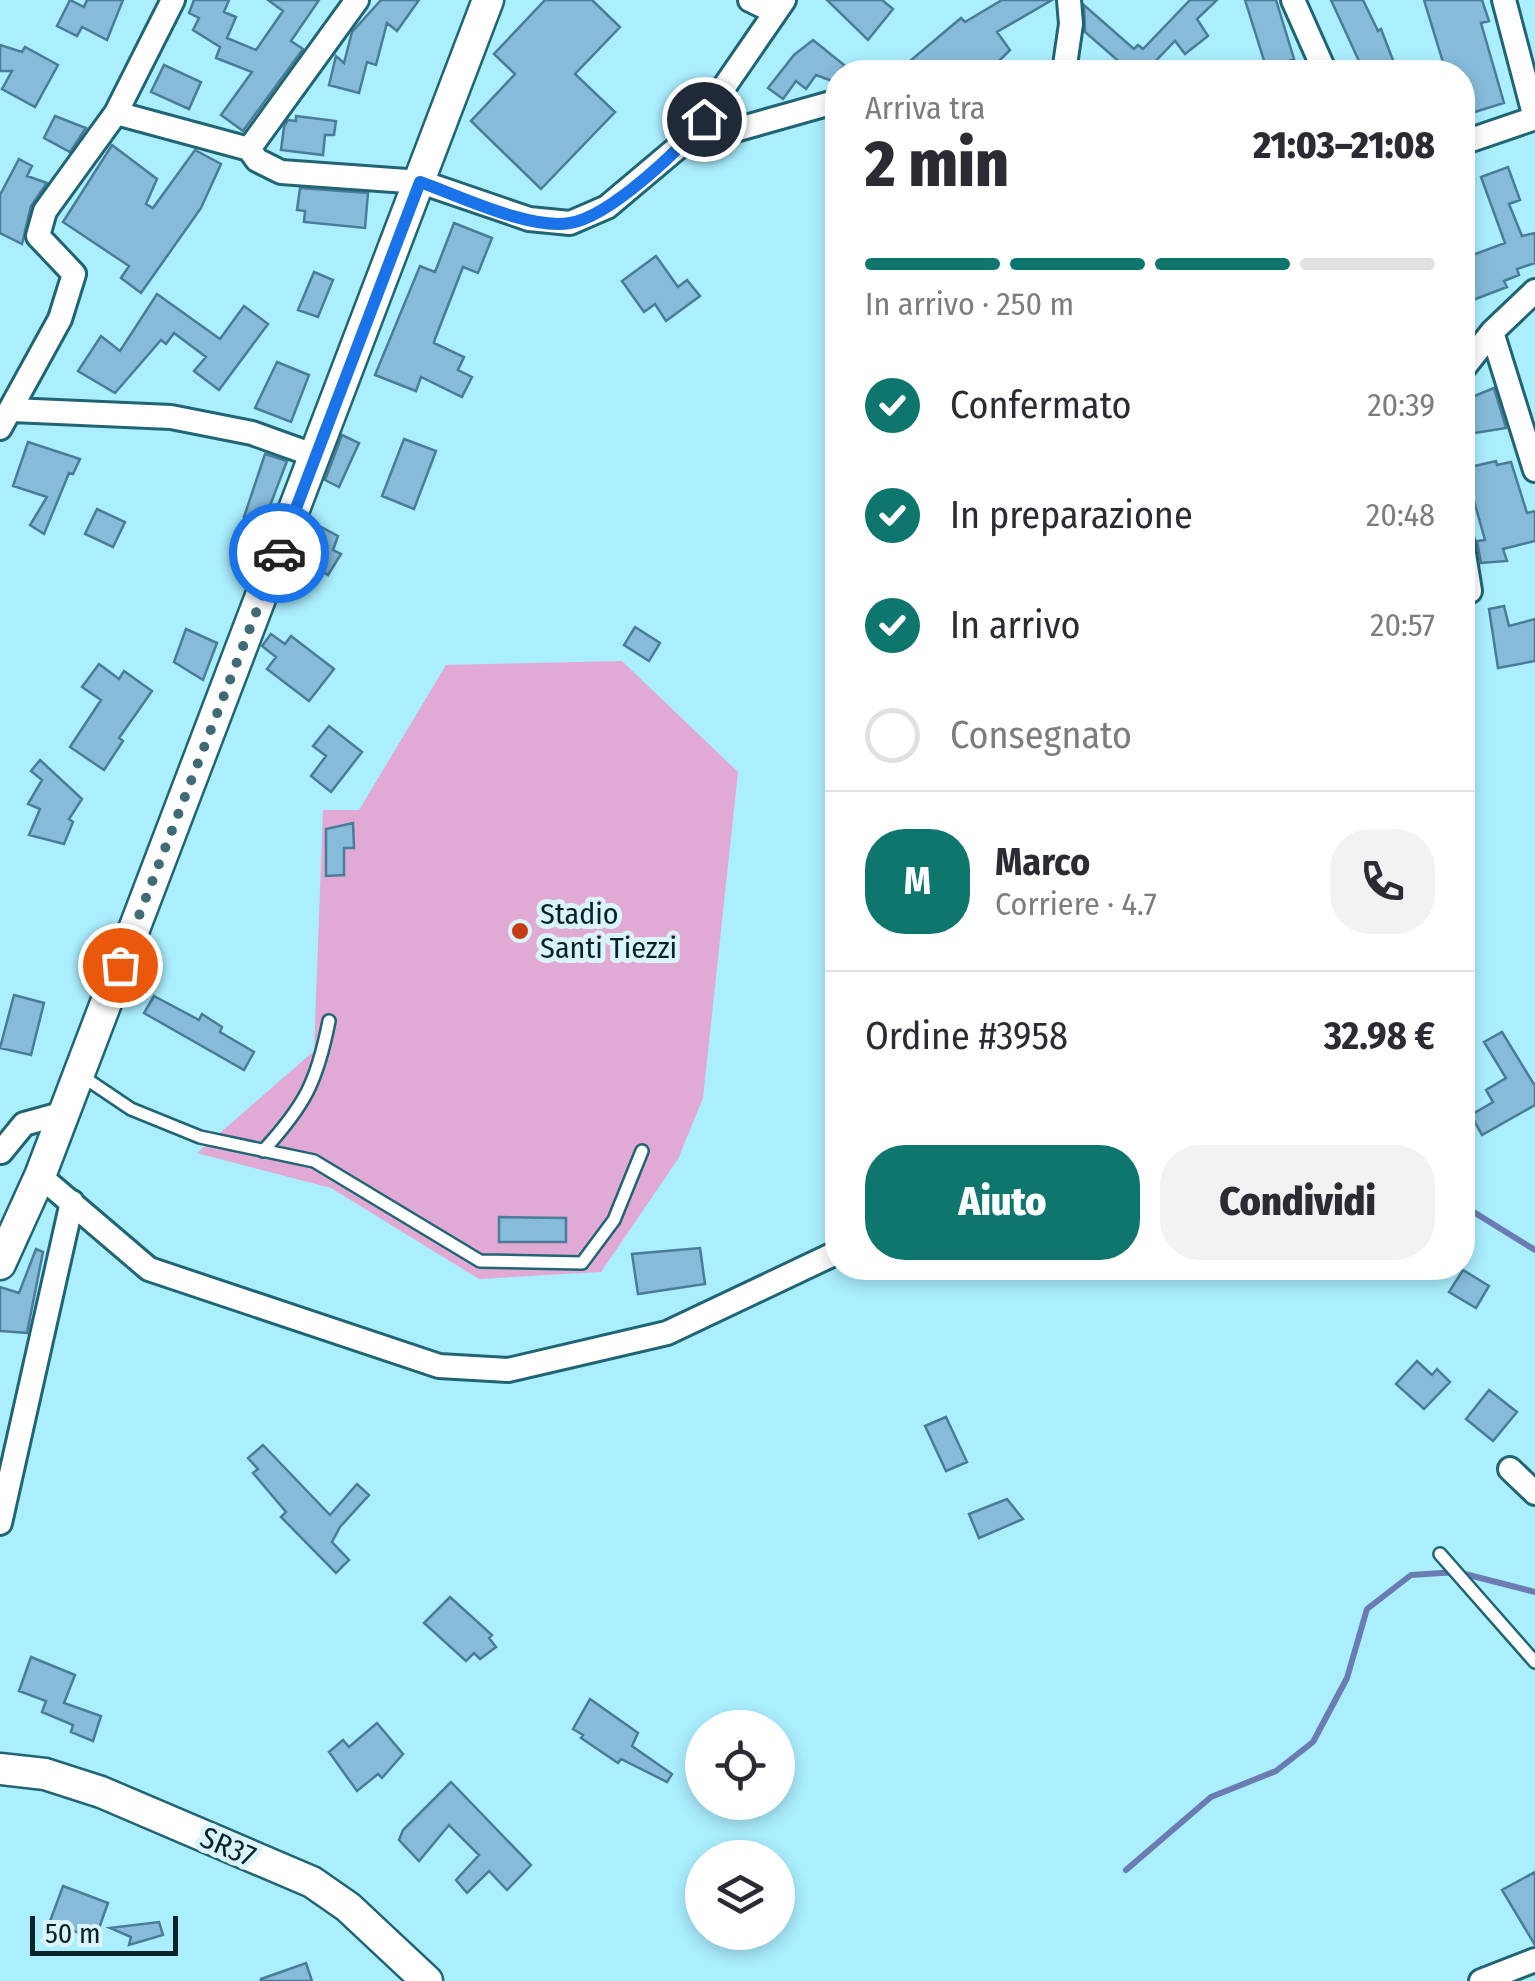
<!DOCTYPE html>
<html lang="it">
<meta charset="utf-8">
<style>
:root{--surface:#fff;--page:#f2f2f3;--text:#2b2b33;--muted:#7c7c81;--line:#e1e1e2;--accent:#0f766e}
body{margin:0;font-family:"Fira Sans Condensed",sans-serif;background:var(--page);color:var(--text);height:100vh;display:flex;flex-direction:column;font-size:38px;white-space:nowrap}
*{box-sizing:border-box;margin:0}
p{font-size:32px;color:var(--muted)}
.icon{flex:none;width:55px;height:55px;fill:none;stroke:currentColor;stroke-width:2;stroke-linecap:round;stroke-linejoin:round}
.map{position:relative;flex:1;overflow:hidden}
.panel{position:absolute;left:825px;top:60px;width:650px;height:1220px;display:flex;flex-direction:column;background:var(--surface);border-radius:40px;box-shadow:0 5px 15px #0003}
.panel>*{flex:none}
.buttons{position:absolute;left:685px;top:1710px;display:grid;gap:20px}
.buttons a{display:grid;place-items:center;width:110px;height:110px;border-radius:50%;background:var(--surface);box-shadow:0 5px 15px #0003;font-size:50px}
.scale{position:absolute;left:30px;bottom:25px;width:148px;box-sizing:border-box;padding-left:10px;border:5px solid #072329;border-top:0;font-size:28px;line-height:35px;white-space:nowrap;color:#072329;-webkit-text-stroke:8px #daf4fa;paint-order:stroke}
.pin{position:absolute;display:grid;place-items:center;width:85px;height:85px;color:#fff;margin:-42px;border:5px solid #fff;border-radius:50%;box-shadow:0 2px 10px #0007}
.courier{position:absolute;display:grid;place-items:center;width:100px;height:100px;margin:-50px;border:8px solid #1a73e8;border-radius:50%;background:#fff;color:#222;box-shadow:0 2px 12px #0007}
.summary em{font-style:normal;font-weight:800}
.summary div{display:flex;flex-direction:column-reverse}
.summary{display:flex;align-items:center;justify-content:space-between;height:170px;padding:0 40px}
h1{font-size:65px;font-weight:800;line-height:75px}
.bar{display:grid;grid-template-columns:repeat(4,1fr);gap:15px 10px;align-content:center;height:120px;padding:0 40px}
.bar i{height:12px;border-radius:8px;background:var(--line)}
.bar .selected{background:var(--accent)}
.bar p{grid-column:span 4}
.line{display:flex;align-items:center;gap:25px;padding:0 40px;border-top:2px solid var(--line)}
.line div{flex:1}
.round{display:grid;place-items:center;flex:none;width:105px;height:105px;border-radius:40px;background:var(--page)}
ol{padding:0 40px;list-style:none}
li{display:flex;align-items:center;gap:30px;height:110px}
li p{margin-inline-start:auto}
li .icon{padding:10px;border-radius:50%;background:var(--accent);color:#fff;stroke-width:4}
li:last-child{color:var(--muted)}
li i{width:55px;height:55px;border:5px solid var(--line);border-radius:50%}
.primary-button{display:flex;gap:20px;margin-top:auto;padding:20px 40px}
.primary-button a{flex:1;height:115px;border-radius:40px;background:var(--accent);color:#fff;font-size:40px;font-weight:800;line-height:115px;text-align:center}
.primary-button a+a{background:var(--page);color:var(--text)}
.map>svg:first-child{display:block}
</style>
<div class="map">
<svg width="1535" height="1981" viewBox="0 0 1535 1981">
<rect width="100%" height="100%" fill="#abeefe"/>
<path fill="#e1aad4" d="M 622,661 L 738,772 L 703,1098 L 678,1159 L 601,1272 L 479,1279 L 331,1188 L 197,1153 L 314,1051 L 323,810 L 359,810 L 446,665 Z"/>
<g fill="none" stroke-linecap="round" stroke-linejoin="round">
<path stroke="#6a7cb1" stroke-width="6" d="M 1464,1206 L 1535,1250
M 1126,1870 L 1211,1797 L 1276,1771 L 1313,1742 L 1347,1678 L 1367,1609 L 1411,1575 L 1457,1572 L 1535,1592"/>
</g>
<path fill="#87bbda" stroke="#4a7c99" stroke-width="2.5" d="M 70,0 L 84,7 L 87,0 L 123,0 L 107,40 L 82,27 L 77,36 L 57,26 Z
M 194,0 L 229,0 L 224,12 L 236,17 L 227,38 L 256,50 L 283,11 L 268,0 L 319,0 L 291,41 L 303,49 L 243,131 L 221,115 L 252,72 L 216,58 L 220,47 L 193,30 L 199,18 L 189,13 Z
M 381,0 L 419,0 L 397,31 L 387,23 L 376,65 L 367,62 L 359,93 L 329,85 L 336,56 L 344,63 L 352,32 Z
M 545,0 L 592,0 L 620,27 L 575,74 L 615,112 L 541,189 L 471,121 L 515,74 L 494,54 Z
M 827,0 L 882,0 L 893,9 L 868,40 Z
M 1002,0 L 1052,0 L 997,32 L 1010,50 L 988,72 L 897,72 L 961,18 L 965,22 Z
M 1190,0 L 1217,0 L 1197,19 L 1208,36 L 1185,54 L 1175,41 L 1145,72 L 1131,72 L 1085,32 L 1084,5 L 1134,49 L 1138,45 L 1143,49 Z
M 1245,0 L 1276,0 L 1294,59 L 1267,70 Z
M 1331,0 L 1363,0 L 1378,31 L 1381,29 L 1396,68 L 1364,72 Z
M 1424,0 L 1482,0 L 1489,21 L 1481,23 L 1504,103 L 1462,116 L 1462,72 L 1446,72 Z
M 813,40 L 844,65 L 832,81 L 816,75 L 806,89 L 796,81 L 783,99 L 768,88 L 794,55 Z
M 0,45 L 22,52 L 25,47 L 58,65 L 35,107 L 2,89 L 12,71 L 0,71 Z
M 164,65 L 201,82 L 189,109 L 151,92 Z
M 55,116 L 86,128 L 70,152 L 44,138 Z
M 296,116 L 336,121 L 334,135 L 325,135 L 323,155 L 281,150 L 284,127 L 288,120 L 296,121 Z
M 112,145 L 157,179 L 146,204 L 153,208 L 195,150 L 221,164 L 201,208 L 141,293 L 121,278 L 129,266 L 63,222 Z
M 19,159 L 32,166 L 27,176 L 47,183 L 31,206 L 22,244 L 0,233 L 0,195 Z
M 1508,167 L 1520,200 L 1509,204 L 1522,236 L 1535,233 L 1535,263 L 1517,269 L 1519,275 L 1504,281 L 1507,287 L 1473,300 L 1462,259 L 1505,243 L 1481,177 Z
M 300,188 L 368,193 L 365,228 L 304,222 L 305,211 L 297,210 Z
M 454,223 L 492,238 L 478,273 L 463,267 L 435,339 L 434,343 L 464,357 L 458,370 L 472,377 L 462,397 L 421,377 L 416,391 L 375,375 L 420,266 L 435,272 Z
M 656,256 L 678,287 L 687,280 L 700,296 L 666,321 L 655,304 L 644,312 L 622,281 Z
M 314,272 L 333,280 L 318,317 L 298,310 Z
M 157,294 L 220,339 L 244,306 L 268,324 L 219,390 L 194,371 L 206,357 L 174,333 L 166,344 L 161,340 L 115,393 L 78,371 L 101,336 L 120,351 Z
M 277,362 L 309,375 L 291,422 L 255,408 Z
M 1494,388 L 1506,428 L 1462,435 L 1462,401 Z
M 342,435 L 359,443 L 339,487 L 325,480 Z
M 404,439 L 436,451 L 414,509 L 382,496 Z
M 28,442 L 80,459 L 73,474 L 69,473 L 44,534 L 30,525 L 47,497 L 13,486 Z
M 265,454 L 287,461 L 263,524 L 244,517 Z
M 1496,461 L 1497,465 L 1511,462 L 1527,513 L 1535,511 L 1535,541 L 1503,549 L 1507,561 L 1481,563 L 1477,541 L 1485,540 L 1474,501 L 1469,502 L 1466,468 Z
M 97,509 L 125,522 L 113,547 L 85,534 Z
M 310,521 L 338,536 L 333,550 L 341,554 L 328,575 L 310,564 L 313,560 L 297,554 Z
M 1504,606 L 1509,626 L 1535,619 L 1535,661 L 1498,668 L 1489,609 Z
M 635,627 L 660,643 L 649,661 L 624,645 Z
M 186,629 L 217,643 L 203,680 L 174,662 Z
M 271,634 L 285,644 L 291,636 L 334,669 L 309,701 L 267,669 L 276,657 L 262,646 Z
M 99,664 L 119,679 L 124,671 L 152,691 L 119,738 L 123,741 L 104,770 L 70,747 L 101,700 L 82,687 Z
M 329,726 L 362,752 L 331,792 L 311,776 L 326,756 L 313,746 Z
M 40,760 L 82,799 L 69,819 L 73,822 L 64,844 L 29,835 L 40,809 L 28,804 L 42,780 L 31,771 Z
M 353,823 L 354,848 L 344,848 L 344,875 L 326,876 L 326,829 Z
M 14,995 L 44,1003 L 31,1055 L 0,1048 Z
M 154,996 L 199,1020 L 202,1014 L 222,1027 L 220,1032 L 254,1052 L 244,1070 L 144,1013 Z
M 1502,1032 L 1535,1086 L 1535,1105 L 1482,1135 L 1471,1115 L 1493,1102 L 1486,1090 L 1506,1078 L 1484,1042 Z
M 499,1217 L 566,1218 L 566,1242 L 499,1242 Z
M 700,1248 L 705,1284 L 638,1294 L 632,1254 Z
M 36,1249 L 43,1252 L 27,1333 L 0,1331 L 0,1287 L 19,1293 Z
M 1463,1270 L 1489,1286 L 1476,1308 L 1449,1292 Z
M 1417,1361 L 1432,1375 L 1437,1369 L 1450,1382 L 1424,1409 L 1396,1384 Z
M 1489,1390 L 1517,1412 L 1493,1441 L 1466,1419 Z
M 946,1417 L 967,1462 L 946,1471 L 925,1426 Z
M 263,1445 L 330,1515 L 357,1484 L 369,1495 L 340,1527 L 332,1542 L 349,1560 L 336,1573 L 281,1517 L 286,1512 L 253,1473 L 258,1469 L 248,1458 Z
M 1007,1499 L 1023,1519 L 979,1538 L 969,1514 Z
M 450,1597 L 492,1635 L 489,1638 L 496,1647 L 480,1659 L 474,1653 L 466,1661 L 424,1623 Z
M 31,1657 L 75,1675 L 64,1703 L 101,1716 L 93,1741 L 71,1732 L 73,1725 L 42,1712 L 46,1701 L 19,1691 Z
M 590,1699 L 638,1733 L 632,1746 L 672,1774 L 667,1782 L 621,1759 L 618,1763 L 581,1738 L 583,1735 L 573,1729 Z
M 377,1723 L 403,1754 L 382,1778 L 378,1774 L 357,1791 L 329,1752 L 343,1740 L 349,1747 Z
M 451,1782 L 531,1865 L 507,1890 L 489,1871 L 467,1893 L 456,1880 L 479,1855 L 449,1825 L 419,1861 L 399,1840 L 403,1830 Z
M 1535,1872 L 1535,1945 L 1502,1890 Z
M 63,1886 L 108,1903 L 98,1931 L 93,1929 L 90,1936 L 49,1924 Z
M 159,1922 L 163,1935 L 129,1945 L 131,1937 L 110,1928 Z
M 306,1963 L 312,1981 L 261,1981 L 261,1979 Z"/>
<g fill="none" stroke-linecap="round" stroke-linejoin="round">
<g stroke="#216473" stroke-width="16">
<path id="service" d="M 82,1076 L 131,1109 L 200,1137 L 314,1161 L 480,1261 L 582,1263 L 614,1220 L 642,1151
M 263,1151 C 305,1105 317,1082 329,1021
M 1440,1554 L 1535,1662"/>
</g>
<g stroke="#216473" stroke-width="28">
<path id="minor" d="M 750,0 L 775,12
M 1293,0 L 1325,72
M 1064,72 L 1071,24 L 1069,0
M 116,113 L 173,0
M 689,138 L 728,132 L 838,101
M 1462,143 L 1535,118 L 1504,0
M 249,149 L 357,0
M 1492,332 L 1535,470
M 1462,370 L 1492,332 L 1535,291
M 12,410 L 171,417 L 252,433 L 316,456
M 0,428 L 60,319 L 74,274 L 38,236 L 45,211 L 116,113 L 249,149 L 257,160 L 281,172 L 421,182 L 529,219 L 570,223 L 607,207 L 689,138 L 784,0
M 1462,541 L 1470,591
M 1,1152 L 24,1124 L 64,1113
M 40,1176 L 149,1269 L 439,1366 L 508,1370 L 667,1333 L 838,1252
M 1510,1469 L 1535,1493
M 0,1523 L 72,1202
M 1481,1981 L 1535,1960"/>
</g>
<g stroke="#216473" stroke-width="35">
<path id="tertiary" d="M 0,1264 L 40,1176 L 488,0
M 0,1769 L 45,1774 L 101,1792 L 312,1882 L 348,1907 L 427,1981"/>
</g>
<use href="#service" stroke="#fff" stroke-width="11"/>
<use href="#minor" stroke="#fff" stroke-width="22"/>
<use href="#tertiary" stroke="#fff" stroke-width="30"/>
</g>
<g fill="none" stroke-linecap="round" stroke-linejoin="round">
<path stroke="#406a74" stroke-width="10" stroke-dasharray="0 18" d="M 120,965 L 279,553"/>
<path stroke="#1a73e8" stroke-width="12" d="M 279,553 L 420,182 C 460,196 529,230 570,223 C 609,217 680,150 704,119"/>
</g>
<circle fill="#c43b17" stroke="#daf4fa" stroke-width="4" cx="520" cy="931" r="10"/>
<g text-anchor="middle" stroke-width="10" stroke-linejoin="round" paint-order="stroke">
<g font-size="30" fill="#072329" stroke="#daf4fa" text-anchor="start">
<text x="540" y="924">Stadio<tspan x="540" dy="34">Santi Tiezzi</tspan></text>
</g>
<g font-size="30" fill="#072329" stroke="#daf4fa">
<text transform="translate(228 1847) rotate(23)" y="10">SR37</text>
</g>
</g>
</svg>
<div class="buttons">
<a><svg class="icon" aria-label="locate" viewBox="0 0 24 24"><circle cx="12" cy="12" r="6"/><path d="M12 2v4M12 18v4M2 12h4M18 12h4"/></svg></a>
<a><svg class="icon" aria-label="layers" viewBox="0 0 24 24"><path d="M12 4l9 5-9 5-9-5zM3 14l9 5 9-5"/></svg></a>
</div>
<div class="scale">50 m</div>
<div class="pin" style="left:120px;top:965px;background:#ea580c"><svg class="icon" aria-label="bag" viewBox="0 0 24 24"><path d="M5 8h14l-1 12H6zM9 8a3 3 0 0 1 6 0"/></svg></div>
<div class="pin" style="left:704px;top:119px;background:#1f2937"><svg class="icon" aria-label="home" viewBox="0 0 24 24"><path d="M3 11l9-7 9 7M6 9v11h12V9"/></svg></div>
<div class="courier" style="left:279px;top:553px"><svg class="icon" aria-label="car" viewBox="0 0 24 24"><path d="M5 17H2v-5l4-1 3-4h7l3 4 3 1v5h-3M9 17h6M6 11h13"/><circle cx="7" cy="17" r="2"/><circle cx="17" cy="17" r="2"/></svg></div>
<section class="panel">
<div class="summary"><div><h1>2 min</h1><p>Arriva tra</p></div><em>21:03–21:08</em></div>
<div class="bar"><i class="selected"></i><i class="selected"></i><i class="selected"></i><i></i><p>In arrivo · 250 m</p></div>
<ol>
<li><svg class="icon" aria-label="check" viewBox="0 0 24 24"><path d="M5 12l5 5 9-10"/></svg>Confermato<p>20:39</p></li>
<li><svg class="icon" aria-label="check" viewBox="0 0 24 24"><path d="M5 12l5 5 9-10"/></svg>In preparazione<p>20:48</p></li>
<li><svg class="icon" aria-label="check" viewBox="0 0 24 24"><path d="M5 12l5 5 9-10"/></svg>In arrivo<p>20:57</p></li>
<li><i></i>Consegnato</li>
</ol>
<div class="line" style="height:180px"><b class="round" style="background:var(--accent);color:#fff">M</b><div><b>Marco</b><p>Corriere · 4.7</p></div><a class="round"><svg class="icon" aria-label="phone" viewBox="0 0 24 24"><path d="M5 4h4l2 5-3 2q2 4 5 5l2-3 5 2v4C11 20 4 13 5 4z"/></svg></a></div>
<div class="line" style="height:130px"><div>Ordine #3958</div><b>32.98 €</b></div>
<div class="primary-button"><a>Aiuto</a><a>Condividi</a></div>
</section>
</div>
